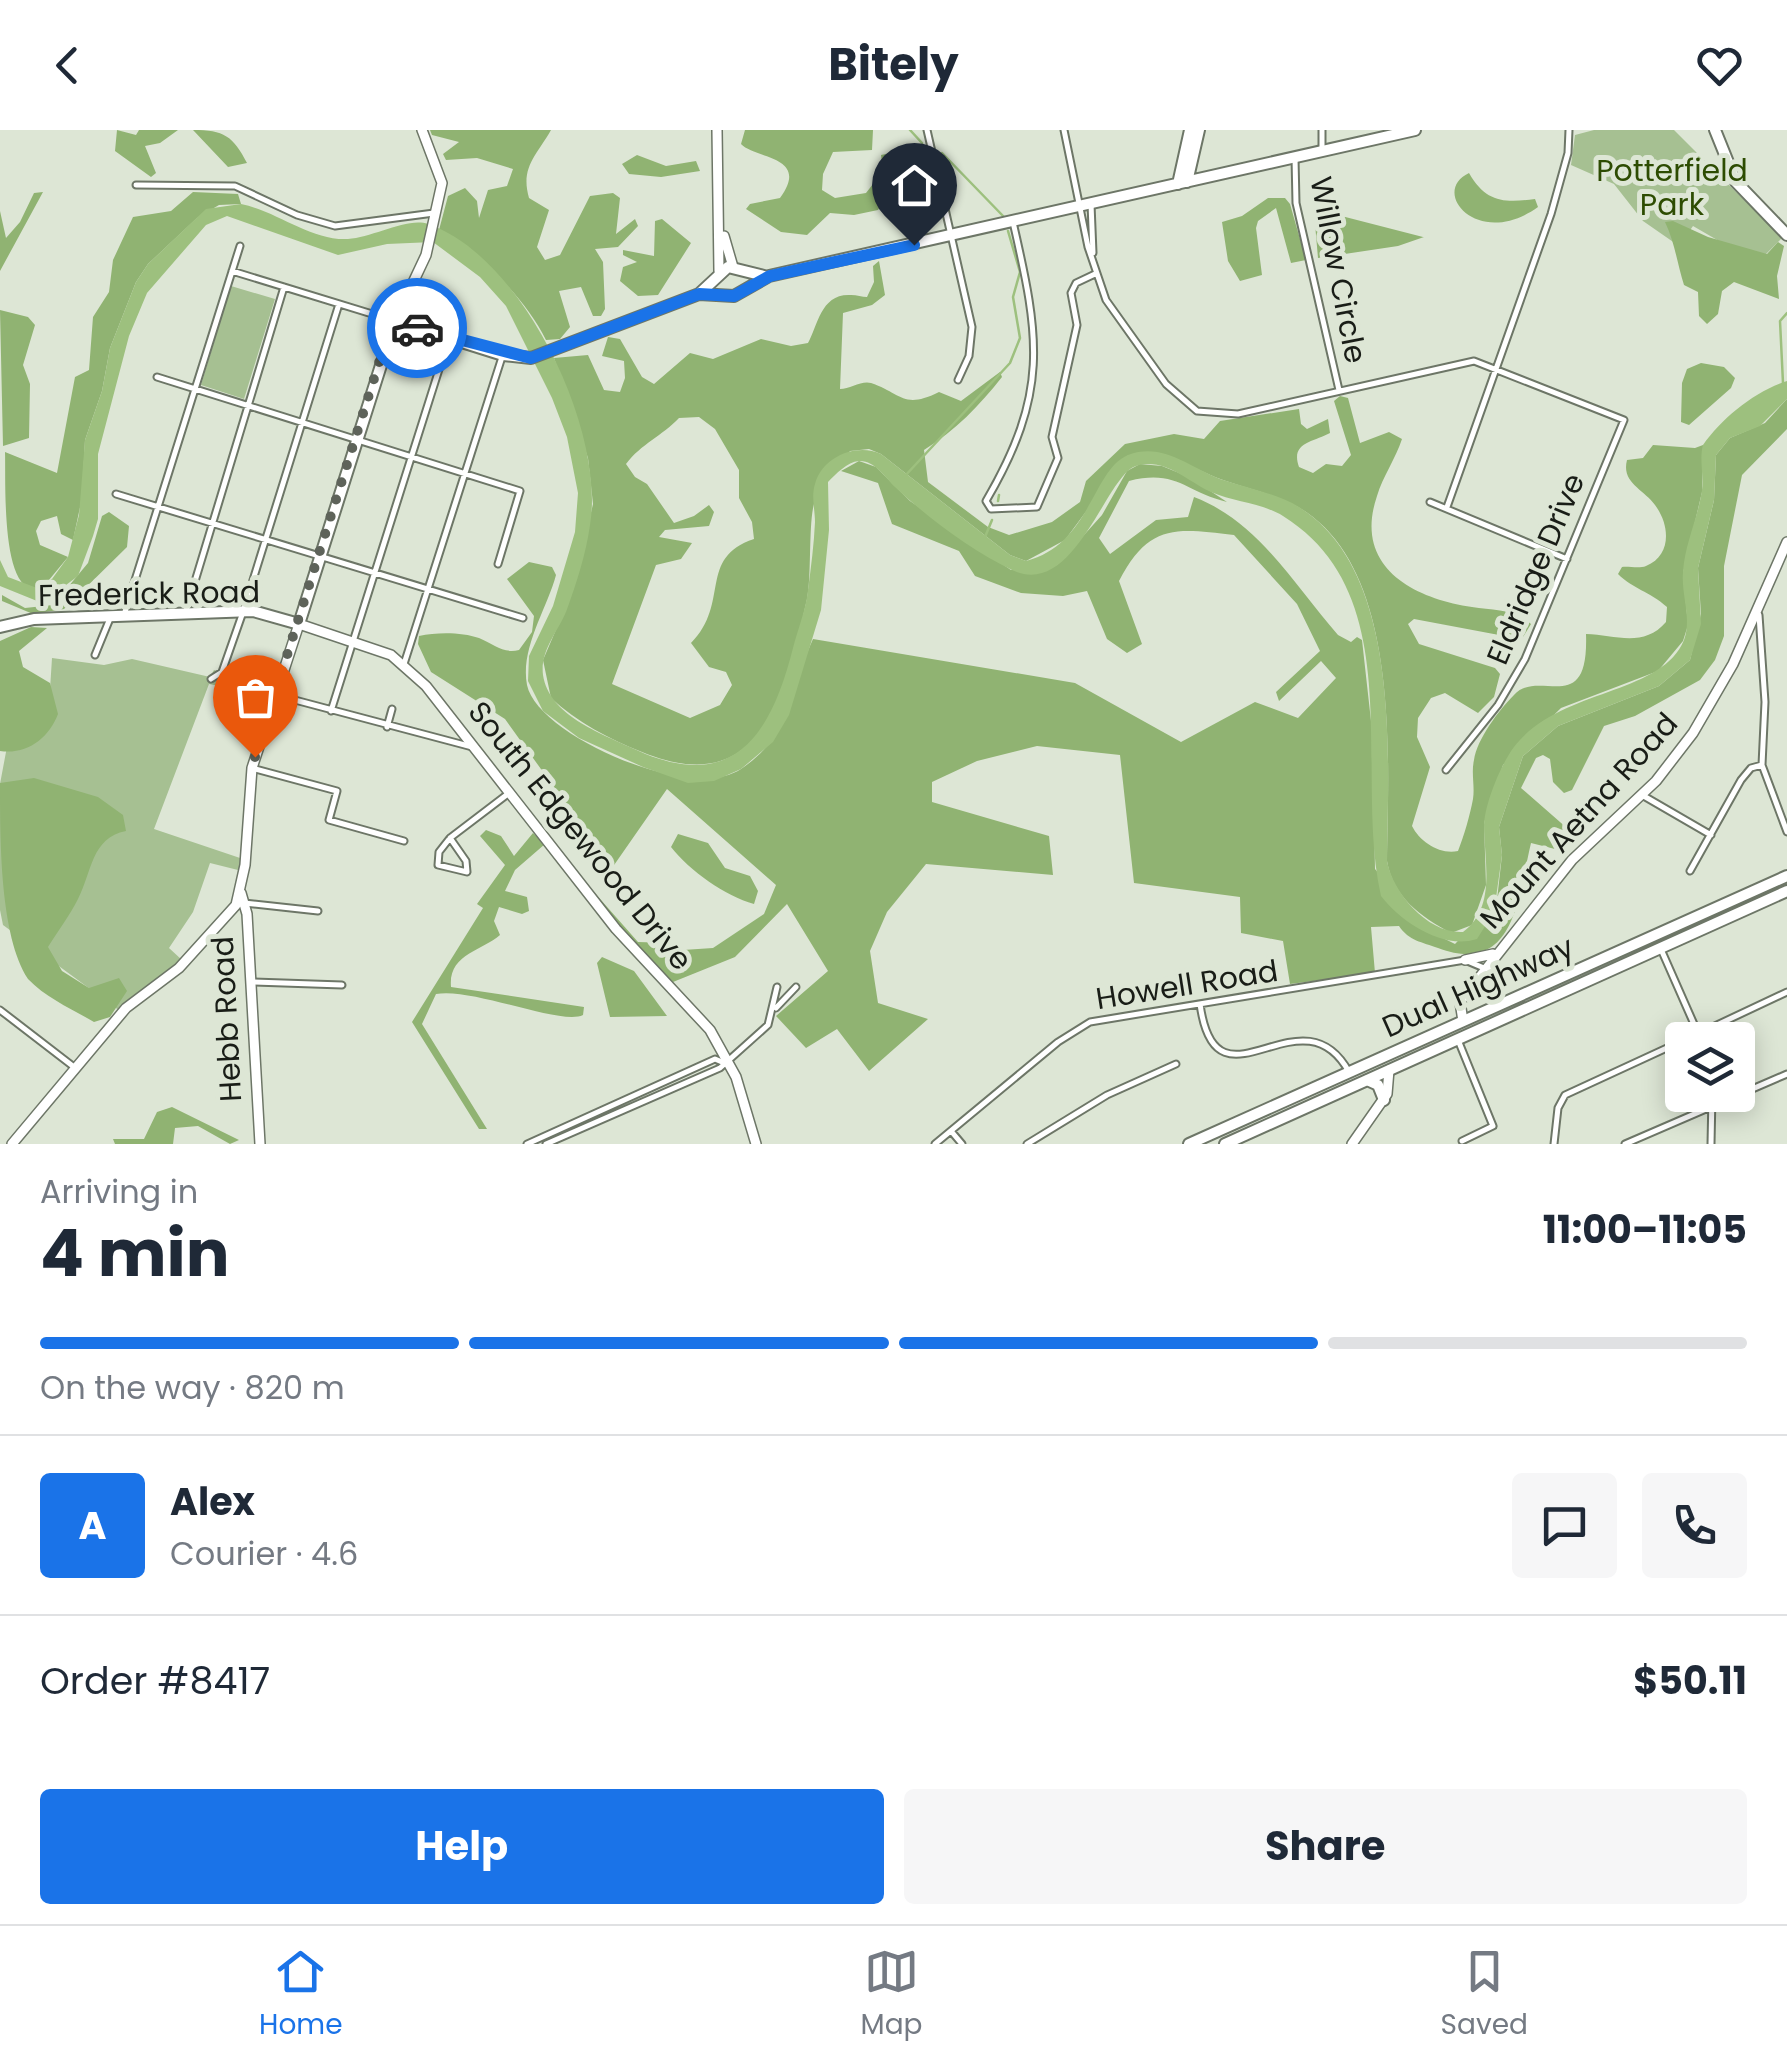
<!DOCTYPE html>
<meta charset="utf-8">
<style>
:root{--surface:#fff;--page:#f6f6f7;--text:#1f2937;--muted:#747a83;--line:#e0e1e3;--accent:#1a73e8}
body{margin:0;font-family:Poppins,sans-serif;background:var(--page);color:var(--text);height:100vh;display:flex;flex-direction:column;font-size:38px;white-space:nowrap}
*{box-sizing:border-box;margin:0}
p{font-size:32px;color:var(--muted)}
.icon{flex:none;width:55px;height:55px;fill:none;stroke:currentColor;stroke-width:2;stroke-linecap:round;stroke-linejoin:round}
.map{position:relative;height:1014px;overflow:hidden}
.sheet{display:flex;flex-direction:column;background:var(--surface);flex:1}
.sheet>*{flex:none}
.fabs{position:absolute;left:1665px;top:892px;display:grid;gap:20px}
.fabs a{display:grid;place-items:center;width:90px;height:90px;border-radius:10px;background:var(--surface);box-shadow:0 5px 25px #0003;font-size:50px}
.pin{position:absolute;display:grid;place-items:center;width:85px;height:85px;color:#fff;margin:-102px -42px;border-radius:50% 50% 50% 0;rotate:-45deg;box-shadow:0 0 10px #0007}
.pin .icon{rotate:45deg}
.courier{position:absolute;display:grid;place-items:center;width:100px;height:100px;margin:-50px;border:8px solid #1a73e8;border-radius:50%;background:#fff;color:#222;box-shadow:0 2px 12px #0007}
.headline em{font-style:normal;font-weight:700}
.headline div{display:flex;flex-direction:column-reverse}
.headline{display:flex;align-items:center;justify-content:space-between;height:170px;padding:0 40px}
h1{font-size:65px;font-weight:700;line-height:75px}
.bar{display:grid;grid-template-columns:repeat(4,1fr);gap:15px 10px;align-content:center;height:120px;padding:0 40px}
.bar i{height:12px;border-radius:8px;background:var(--line)}
.bar .current{background:var(--accent)}
.bar p{grid-column:span 4}
.line{display:flex;align-items:center;gap:25px;padding:0 40px;border-top:2px solid var(--line)}
.line div{flex:1}
.round{display:grid;place-items:center;flex:none;width:105px;height:105px;border-radius:10px;background:var(--page)}
.button{display:flex;gap:20px;margin-top:auto;padding:20px 40px}
.button a{flex:1;height:115px;border-radius:10px;background:var(--accent);color:#fff;font-size:40px;font-weight:700;line-height:115px;text-align:center}
.button a+a{background:var(--page);color:var(--text)}
header{display:flex;justify-content:space-between;align-items:center;height:130px;padding:0 40px;background:var(--surface);font-size:45px;font-weight:700}
.tabs{display:flex;justify-content:space-around;align-items:center;height:140px;border-top:2px solid var(--line);background:var(--surface);font-size:28px;color:var(--muted)}
.tabs a{display:grid;justify-items:center;gap:5px}
.tabs .current{color:var(--accent)}
.map>svg:first-child{display:block}
</style>
<header><svg class="icon" aria-label="back" viewBox="0 0 24 24"><path d="M15 5l-7 7 7 7"/></svg>Bitely<svg class="icon" aria-label="heart" viewBox="0 0 24 24"><path d="M12 20l-8-8c-3-5 5-10 8-4 3-6 11-1 8 4z"/></svg></header>
<div class="map">
<svg width="1787" height="1014" viewBox="0 0 1787 1014">
<rect width="100%" height="100%" fill="#dde6d5"/>
<path fill="#a6c092" d="M 1594,0 L 1674,0 L 1782,108 L 1757,133 L 1693,96 L 1679,116 L 1643,91 L 1614,54 L 1571,35 L 1575,5 Z
M 231,156 L 275,169 L 244,269 L 201,255 Z
M 52,528 L 104,535 L 132,529 L 210,547 L 214,540 L 225,544 L 219,556 L 209,554 L 154,699 L 243,729 L 242,741 L 210,733 L 193,782 L 169,818 L 182,830 L 120,881 L 3,795 L 0,780 L 0,654 L 12,590 L 48,591 Z"/>
<path fill="#90b372" fill-rule="evenodd" d="M 117,0 L 136,5 L 139,0 L 178,0 L 160,13 L 145,16 L 156,43 L 151,47 L 115,21 Z
M 193,0 C 224,0 233,6 247,33 L 228,37 Z
M 430,0 L 551,0 C 537,25 520,37 529,68 L 549,80 L 537,117 L 545,130 L 560,125 L 590,66 L 613,63 L 620,68 L 616,104 L 635,89 L 638,96 L 618,117 L 595,119 L 603,132 L 605,179 L 601,186 L 593,186 L 581,157 L 559,161 L 570,197 L 560,209 L 546,210 C 524,166 480,125 439,100 L 448,66 L 465,58 L 477,71 L 479,88 L 488,60 L 507,56 L 513,39 L 477,28 L 446,30 L 443,24 L 459,12 L 432,5 Z
M 745,0 L 873,0 L 872,20 L 833,22 L 823,44 L 822,60 L 835,68 L 866,63 L 883,41 L 881,25 L 895,22 L 915,44 L 910,71 L 897,78 L 882,73 L 878,80 L 854,85 L 830,83 L 807,105 L 781,102 L 746,79 L 750,74 L 780,68 C 811,26 755,29 741,14 Z
M 637,25 L 666,36 L 696,31 L 700,41 L 661,47 L 629,44 L 622,34 Z
M 1469,43 C 1486,73 1505,73 1535,69 L 1538,77 C 1478,120 1429,62 1469,43 Z
M 43,62 L 0,141 L 0,81 L 6,108 L 20,92 L 34,63 Z
M 193,62 L 238,64 L 241,74 L 219,75 L 197,88 L 148,134 L 136,152 L 110,218 L 102,261 L 85,310 L 82,368 L 73,410 L 61,404 L 57,386 L 41,391 L 36,401 L 40,415 L 68,427 L 44,456 C 0,478 6,355 5,322 L 57,343 L 75,247 L 89,240 L 93,187 L 109,162 L 113,130 L 133,87 L 171,81 Z
M 1268,68 L 1285,68 L 1290,74 L 1306,130 L 1291,133 L 1276,78 L 1258,91 L 1256,98 L 1262,145 L 1240,151 L 1228,131 L 1222,92 L 1242,86 Z
M 1322,81 L 1423,107 L 1424,107 L 1398,116 L 1318,128 L 1314,82 Z
M 662,89 L 691,113 L 658,165 L 638,166 L 620,151 L 623,137 L 637,132 L 623,125 L 623,120 L 654,126 L 655,91 Z
M 1673,91 L 1708,107 L 1767,124 L 1778,112 L 1784,116 L 1777,146 L 1779,169 L 1734,152 L 1722,161 L 1718,184 L 1707,194 L 1699,186 L 1698,162 L 1684,155 C 1677,133 1675,113 1665,92 Z
M 879,131 L 885,165 L 872,175 L 843,183 L 840,259 C 850,259 862,250 871,253 C 901,263 903,280 939,262 L 961,271 L 1000,242 L 1002,247 C 979,276 956,300 924,320 L 928,352 L 988,397 L 1009,405 L 1052,392 L 1080,372 L 1086,351 L 1125,314 L 1174,304 L 1204,309 L 1220,291 L 1299,279 L 1301,294 L 1307,299 L 1328,289 L 1330,303 C 1314,312 1290,312 1299,337 L 1313,343 L 1326,334 L 1342,336 L 1351,325 L 1334,271 L 1340,266 L 1348,268 L 1360,313 L 1389,302 L 1402,309 C 1396,328 1383,346 1377,366 C 1353,436 1412,468 1472,477 C 1492,480 1515,479 1531,494 L 1523,507 L 1515,508 L 1414,489 L 1408,494 L 1419,514 L 1495,538 L 1500,544 L 1494,567 L 1478,583 L 1445,563 L 1431,568 L 1418,588 L 1417,607 L 1430,637 L 1412,696 C 1420,712 1440,725 1458,721 C 1464,706 1470,685 1473,669 C 1475,656 1471,643 1474,630 C 1477,609 1499,580 1514,565 C 1539,537 1589,590 1586,504 C 1615,505 1644,518 1666,492 L 1667,477 C 1649,461 1633,459 1618,444 L 1622,437 C 1629,436 1639,439 1646,436 C 1672,425 1670,395 1655,375 C 1644,359 1621,353 1627,330 L 1643,328 L 1653,315 L 1695,318 L 1703,315 L 1702,362 L 1683,443 L 1688,495 L 1683,511 L 1658,541 L 1561,578 L 1503,635 L 1484,693 L 1486,755 L 1472,795 L 1451,803 C 1420,786 1393,767 1387,731 C 1388,630 1402,436 1298,377 C 1276,365 1250,359 1226,351 C 1189,339 1168,315 1127,326 L 1065,410 L 1026,431 L 1010,425 L 881,324 L 869,319 L 850,321 C 839,336 822,353 815,371 C 808,388 812,445 807,469 C 786,562 763,672 642,622 C 609,609 577,592 551,568 L 543,530 L 573,460 L 593,374 L 588,328 L 554,228 L 588,225 L 604,260 L 620,262 L 625,248 L 624,231 L 602,226 L 608,207 L 620,209 L 642,247 L 654,254 L 690,223 L 713,229 L 761,209 L 791,216 L 808,213 C 818,195 821,163 851,165 C 857,165 862,167 867,167 L 874,152 L 873,136 ZM 699,287 L 715,299 L 739,340 L 739,368 L 752,392 L 754,409 C 697,428 731,473 691,513 L 709,537 L 726,542 L 732,555 L 720,575 L 690,588 L 612,554 L 656,435 L 681,429 L 692,413 L 659,407 L 665,400 L 709,396 L 714,382 L 709,375 L 694,386 L 674,393 L 647,354 L 635,347 L 626,334 C 641,314 662,306 679,288 Z
M 0,180 L 28,187 L 35,195 L 23,235 L 30,254 L 29,308 L 3,316 Z
M 1701,233 L 1724,237 L 1735,248 L 1731,258 L 1689,295 L 1681,292 L 1682,253 L 1687,239 Z
M 1787,269 L 1787,299 L 1742,345 L 1724,436 L 1724,506 L 1715,530 L 1700,550 L 1635,586 L 1604,596 L 1572,660 L 1564,663 L 1553,652 L 1550,629 L 1543,625 L 1536,628 L 1521,658 L 1568,699 L 1555,719 L 1531,713 C 1518,767 1515,847 1438,818 C 1422,812 1409,811 1399,796 L 1371,797 L 1375,843 L 1290,854 L 1283,811 L 1241,803 L 1240,767 L 1134,753 L 1120,625 L 1037,616 L 977,631 L 932,652 L 932,672 L 1049,706 L 1053,745 L 926,734 L 887,782 L 870,821 L 878,873 L 928,889 L 869,941 L 837,899 L 806,918 L 776,886 L 828,841 L 787,774 L 735,827 L 673,852 C 645,827 607,797 593,761 L 638,812 L 669,813 L 683,820 L 713,818 L 764,784 L 776,755 L 667,659 L 612,738 L 505,589 L 431,542 L 418,514 L 419,506 C 437,502 462,502 479,508 C 494,514 503,524 519,520 L 532,502 L 534,486 L 507,449 L 529,432 L 552,437 L 556,445 C 547,479 520,518 527,555 C 537,605 691,673 741,639 C 794,603 789,562 813,509 L 1075,553 L 1181,612 L 1255,572 L 1298,588 L 1336,548 L 1321,531 L 1279,571 L 1276,562 L 1320,521 L 1297,474 L 1234,405 C 1176,398 1149,393 1119,451 L 1142,514 L 1127,523 L 1107,509 L 1087,461 L 1063,466 L 1021,463 L 975,446 L 959,421 L 892,394 L 878,353 L 841,341 L 859,331 L 876,337 L 910,371 L 1011,440 L 1057,435 L 1102,385 L 1127,341 L 1140,334 L 1162,336 L 1189,347 L 1227,372 C 1185,362 1177,339 1129,351 L 1099,408 L 1110,424 L 1156,390 L 1188,387 L 1194,367 C 1259,392 1294,455 1338,505 L 1351,512 L 1357,507 L 1362,510 L 1372,600 L 1375,739 L 1425,799 L 1455,814 L 1497,770 L 1502,725 L 1499,697 L 1523,626 L 1558,596 L 1659,556 L 1690,530 L 1701,484 L 1698,438 L 1714,370 L 1716,325 L 1730,308 L 1765,293 Z
M 109,382 L 129,396 L 127,417 L 64,479 L 33,484 L 2,471 L 2,465 L 25,478 L 53,475 L 88,433 L 102,386 Z
M 31,497 L 47,498 L 19,521 L 23,537 L 50,553 L 58,584 C 49,608 27,625 0,621 L 0,511 Z
M 34,648 L 98,667 L 123,685 L 126,701 C 91,708 92,742 78,769 C 70,785 58,801 48,817 L 62,841 L 89,858 L 119,848 L 127,861 L 110,887 L 94,892 C 72,879 46,868 28,849 C 0,806 0,711 0,653 Z
M 486,700 L 501,706 L 514,726 L 533,703 L 545,714 L 515,740 L 505,761 L 527,767 L 529,781 L 522,784 L 499,777 L 494,791 L 500,805 C 482,821 448,824 451,857 L 584,877 L 583,885 C 561,896 472,857 436,864 L 422,894 L 487,999 L 479,999 L 412,892 L 483,778 L 477,774 L 505,735 L 480,706 Z
M 678,704 L 708,713 L 725,738 L 750,746 L 758,761 L 754,774 C 725,766 690,741 671,717 Z
M 602,827 L 634,841 L 667,886 L 610,887 L 597,833 Z
M 172,977 L 239,1010 L 230,1014 L 198,996 L 175,998 L 173,1014 L 115,1014 L 113,1009 L 144,1009 L 157,982 Z"/>
<path fill="#9dc07e" d="M 241,74 C 277,81 311,111 348,109 C 372,108 407,87 428,94 C 523,126 606,301 590,395 C 586,424 576,455 566,482 C 557,503 540,521 543,545 C 549,585 600,603 632,618 C 731,665 770,609 793,518 C 798,499 806,479 808,460 C 811,437 814,414 815,392 C 815,380 811,366 815,354 C 823,326 857,313 881,324 L 1010,425 L 1026,431 C 1091,414 1092,340 1128,325 C 1163,312 1189,337 1220,349 C 1246,358 1276,363 1299,377 C 1402,441 1388,627 1387,731 C 1393,763 1428,804 1463,802 C 1497,777 1484,730 1484,695 C 1485,673 1501,634 1514,617 C 1559,558 1661,566 1684,510 C 1692,488 1681,465 1683,442 C 1685,413 1698,388 1702,360 C 1704,345 1699,330 1703,315 C 1722,288 1755,261 1787,251 L 1787,269 L 1760,296 L 1730,308 L 1716,325 L 1714,370 L 1698,438 L 1701,494 L 1690,530 L 1659,556 L 1558,596 L 1523,626 L 1499,697 L 1502,725 L 1494,782 L 1477,809 C 1444,820 1402,793 1381,766 C 1353,643 1411,466 1283,386 C 1262,373 1234,372 1211,362 C 1195,355 1182,343 1165,337 C 1154,333 1138,332 1129,340 C 1101,363 1070,468 1012,440 C 972,421 927,387 895,357 C 885,347 874,330 859,331 C 847,332 836,344 828,352 L 829,400 L 821,480 L 789,585 L 773,612 L 741,639 L 714,651 L 688,653 L 643,637 L 579,608 L 543,581 L 528,551 L 529,526 L 553,476 L 575,402 L 578,363 L 567,307 L 552,268 L 506,176 L 480,147 L 433,112 L 387,114 L 338,125 L 227,86 L 206,95 L 147,163 L 129,206 L 98,324 L 98,389 L 93,406 L 78,446 L 42,473 L 0,456 L 0,430 L 8,447 L 37,458 L 52,449 L 68,427 L 79,385 L 85,310 L 102,261 L 110,218 L 136,152 L 148,134 L 206,79 Z"/>
<g fill="none" stroke-linecap="round" stroke-linejoin="round">
<path stroke="#9dc07e" stroke-width="2.5" d="M 910,0 L 922,13
M 942,23 L 1005,88
M 1783,253 L 1780,191 L 1787,183
M 904,347 L 1010,233 L 1020,208 L 1013,167 L 1020,142 L 1008,101
M 998,371 L 999,365
M 985,407 L 992,390"/>
<g stroke="#6d7667" stroke-width="9">
<path id="street" d="M 927,0 L 972,197 L 969,226 L 958,250
M 1064,0 L 1088,117 L 1106,170 L 1166,254 L 1197,281 L 1238,284 L 1474,231 L 1624,290 L 1525,529 L 1498,575 L 1446,640
M 1322,18 L 1322,0
M 1295,28 L 1296,73 L 1339,260
M 136,55 L 235,56 L 297,85 L 335,96 L 434,83
M 1091,74 L 1093,123
M 1013,92 C 1040,209 1049,263 986,371 L 991,379 L 1037,377 L 1058,328 L 1052,307 L 1077,195 L 1071,163 L 1076,153 L 1095,144
M 232,141 L 395,191
M 157,247 L 520,361 L 498,434
M 116,364 L 523,488
M 1430,372 L 1567,429
M 1447,377 L 1551,84 L 1568,23 L 1569,0
M 186,481 L 284,157
M 124,485 L 240,116
M 1759,485 L 1765,572 L 1762,635 L 1787,702
M 95,525 L 111,486
M 404,534 L 502,227
M 211,549 L 222,542 L 243,482 L 339,174
M 276,565 L 476,618
M 331,581 L 448,211
M 387,597 L 392,579
M 252,638 L 337,661 L 329,690 L 404,711
M 1642,665 L 1711,705
M 450,708 L 439,722 L 438,735 L 467,742 L 466,731 L 450,708 L 509,663
M 1690,741 L 1741,650 L 1751,638 L 1762,635
M 244,773 L 318,781
M 1660,817 L 1701,910
M 251,852 L 342,855
M 1200,874 C 1216,991 1301,855 1349,942
M 776,878 L 796,857
M 0,880 L 74,937
M 1458,910 L 1493,996 L 1462,1011
M 1685,910 L 1787,862
M 951,1001 L 962,1014
M 527,1014 L 715,929 L 722,932
M 546,1014 L 720,938 L 768,895 L 777,857
M 935,1014 L 1058,912 L 1090,892 L 1465,830 L 1484,838
M 1027,1014 L 1107,965 L 1176,934
M 1554,1014 L 1558,978 L 1565,965 L 1682,911
M 1625,1014 L 1787,944
M 1711,1014 L 1712,965"/>
</g>
<g stroke="#6d7667" stroke-width="12">
<path id="secondary" d="M 717,0 L 719,141
M 724,106 L 733,137
M 395,191 L 426,125 L 442,53 L 422,0
M 241,763 L 247,784 L 260,1014
M 1465,830 L 1493,824
M 1463,891 L 1460,872 L 1572,730 L 1656,651 L 1693,603 L 1733,534 L 1787,412
M 12,1014 L 126,878 L 179,838 L 236,775 L 245,735 L 252,638 L 299,494 L 391,525 L 426,556 L 616,799 L 710,900 L 736,947 L 756,1014
M 1352,1014 L 1387,964 L 1389,940"/>
</g>
<g stroke="#6d7667" stroke-width="14">
<path id="primary" d="M 1715,0 L 1736,52 L 1787,105
M 1187,52 L 1199,0
M 1178,54 L 1190,0
M 699,164 L 728,137 L 764,146
M 0,497 L 34,489 L 253,481 L 299,494 L 395,191 L 503,225 L 531,228 L 699,164 L 734,166 L 769,146 L 1415,0
M 1367,950 L 1378,955 L 1384,970
M 1189,1014 L 1787,746
M 1225,1014 L 1787,761"/>
</g>
<use href="#street" stroke="#fff" stroke-width="5"/>
<use href="#secondary" stroke="#fff" stroke-width="9"/>
<use href="#primary" stroke="#fff" stroke-width="10"/>
</g>
<g fill="none" stroke-linecap="round" stroke-linejoin="round">
<path stroke="#5e635a" stroke-width="10" stroke-dasharray="0 18" d="M 255,627 L 389,201 L 394,191 L 417,198"/>
<path stroke="#1a73e8" stroke-width="12" d="M 417,198 L 531,228 L 699,164 L 734,166 L 770,146 L 914,115"/>
</g>
<g text-anchor="middle" stroke-width="10" stroke-linejoin="round" paint-order="stroke">
<g font-size="30" fill="#2d4c02" stroke="#dde6d5">
<text x="1672" y="51">Potterfield<tspan x="1672" dy="34">Park</tspan></text>
</g>
<g font-size="30" fill="#191d17" stroke="#dde6d5">
<text transform="translate(1338 140) rotate(79)" y="10">Willow Circle</text>
<text transform="translate(1536 439) rotate(-67)" y="10">Eldridge Drive</text>
<text transform="translate(149 464) rotate(-1)" y="10">Frederick Road</text>
<text transform="translate(1579 691) rotate(-48)" y="10">Mount Aetna Road</text>
<text transform="translate(580 706) rotate(51)" y="10">South Edgewood Drive</text>
<text transform="translate(1187 855) rotate(-9)" y="10">Howell Road</text>
<text transform="translate(1478 857) rotate(-24)" y="10">Dual Highway</text>
<text transform="translate(227 889) rotate(-93)" y="10">Hebb Road</text>
</g>
</g>
</svg>
<div class="fabs">
<a><svg class="icon" aria-label="layers" viewBox="0 0 24 24"><path d="M12 4l9 5-9 5-9-5zM3 14l9 5 9-5"/></svg></a>
</div>
<div class="pin" style="left:255px;top:627px;background:#ea580c"><svg class="icon" aria-label="bag" viewBox="0 0 24 24"><path d="M5 8h14l-1 12H6zM9 8a3 3 0 0 1 6 0"/></svg></div>
<div class="pin" style="left:914px;top:115px;background:#1f2937"><svg class="icon" aria-label="home" viewBox="0 0 24 24"><path d="M3 11l9-7 9 7M6 9v11h12V9"/></svg></div>
<div class="courier" style="left:417px;top:198px"><svg class="icon" aria-label="car" viewBox="0 0 24 24"><path d="M5 17H2v-5l4-1 3-4h7l3 4 3 1v5h-3M9 17h6M6 11h13"/><circle cx="7" cy="17" r="2"/><circle cx="17" cy="17" r="2"/></svg></div>
</div>
<section class="sheet">
<div class="headline"><div><h1>4 min</h1><p>Arriving in</p></div><em>11:00–11:05</em></div>
<div class="bar"><i class="current"></i><i class="current"></i><i class="current"></i><i></i><p>On the way · 820 m</p></div>
<div class="line" style="height:180px"><b class="round" style="background:var(--accent);color:#fff">A</b><div><b>Alex</b><p>Courier · 4.6</p></div><a class="round"><svg class="icon" aria-label="chat" viewBox="0 0 24 24"><path d="M4 5h16v11H9l-5 4z"/></svg></a><a class="round"><svg class="icon" aria-label="phone" viewBox="0 0 24 24"><path d="M5 4h4l2 5-3 2q2 4 5 5l2-3 5 2v4C11 20 4 13 5 4z"/></svg></a></div>
<div class="line" style="height:130px"><div>Order #8417</div><b>$50.11</b></div>
<div class="button"><a>Help</a><a>Share</a></div>
</section>
<nav class="tabs">
<a class="current"><svg class="icon" aria-label="home" viewBox="0 0 24 24"><path d="M3 11l9-7 9 7M6 9v11h12V9"/></svg>Home</a>
<a><svg class="icon" aria-label="map" viewBox="0 0 24 24"><path d="M3 6l6-2 6 2 6-2v14l-6 2-6-2-6 2zM9 4v14M15 6v14"/></svg>Map</a>
<a><svg class="icon" aria-label="saved" viewBox="0 0 24 24"><path d="M7 4h10v16l-5-4-5 4z"/></svg>Saved</a>
</nav>
